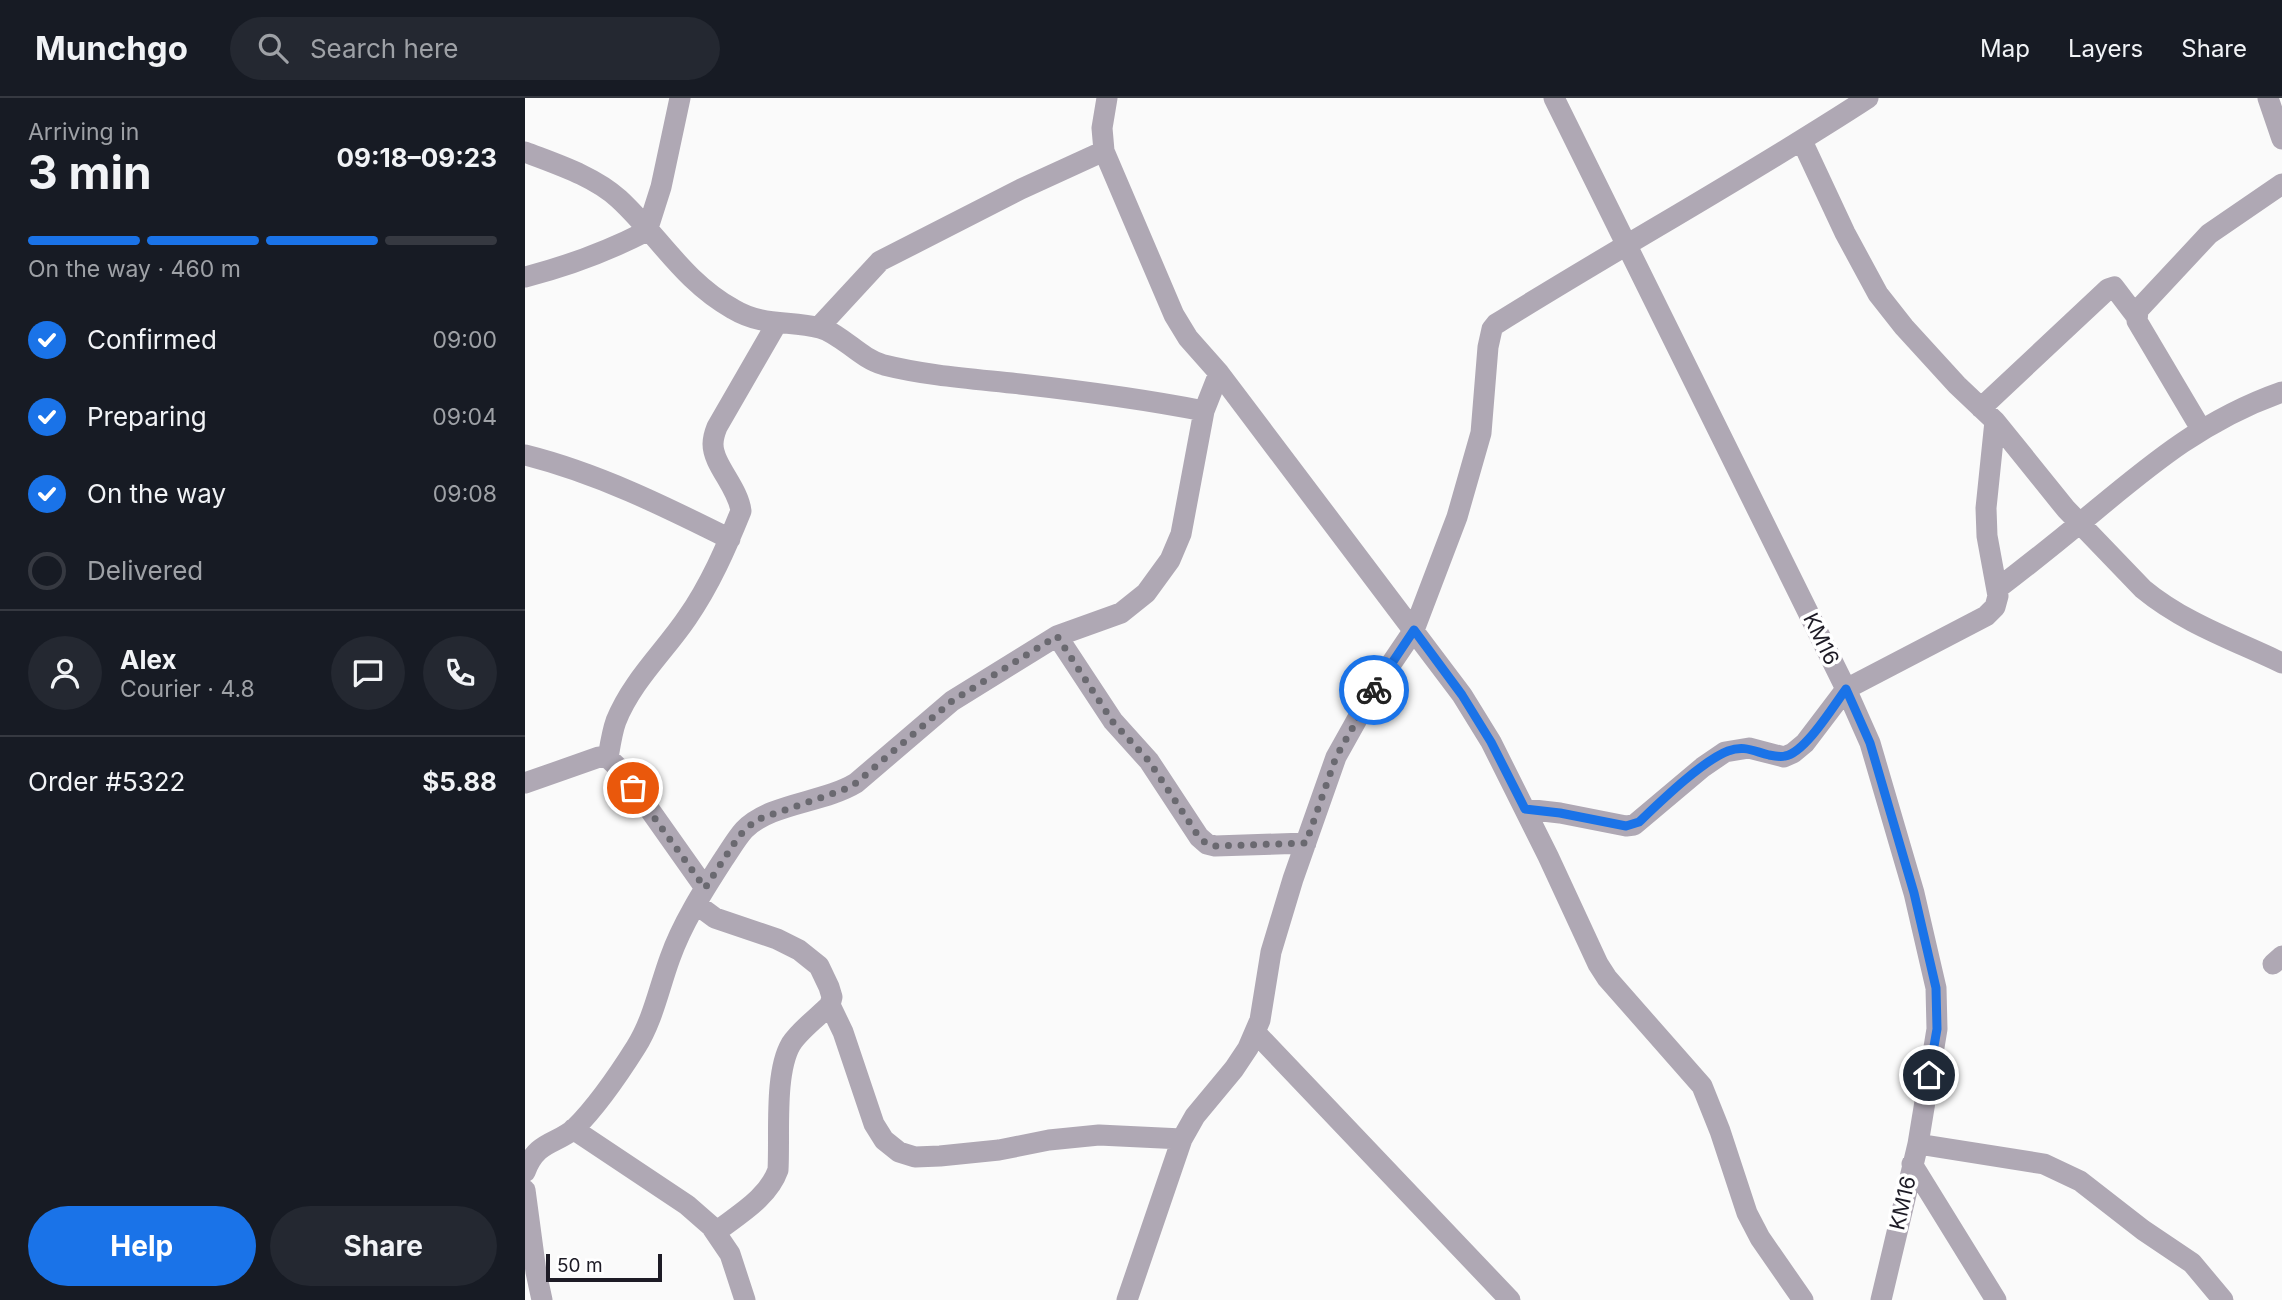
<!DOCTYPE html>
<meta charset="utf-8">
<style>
:root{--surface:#171b24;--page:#242831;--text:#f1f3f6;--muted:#9ea1a6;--line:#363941;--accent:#1a73e8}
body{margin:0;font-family:Inter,sans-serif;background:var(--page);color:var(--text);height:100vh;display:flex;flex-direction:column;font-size:26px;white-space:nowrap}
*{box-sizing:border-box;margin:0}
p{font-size:23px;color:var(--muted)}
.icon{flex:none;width:38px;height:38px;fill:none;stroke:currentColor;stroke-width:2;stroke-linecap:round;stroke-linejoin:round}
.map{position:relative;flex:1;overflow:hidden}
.drawer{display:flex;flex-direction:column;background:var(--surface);width:525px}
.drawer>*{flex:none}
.scale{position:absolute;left:21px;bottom:18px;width:116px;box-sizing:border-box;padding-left:7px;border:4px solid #1d1b25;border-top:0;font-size:19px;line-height:24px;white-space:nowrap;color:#1d1b25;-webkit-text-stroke:5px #fff;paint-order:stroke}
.pin{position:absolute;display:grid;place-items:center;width:60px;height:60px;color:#fff;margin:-30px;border:4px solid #fff;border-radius:50%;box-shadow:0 2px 7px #0007}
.courier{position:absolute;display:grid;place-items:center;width:70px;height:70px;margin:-35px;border:5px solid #1a73e8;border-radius:50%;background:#fff;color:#222;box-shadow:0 2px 9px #0007}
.overview em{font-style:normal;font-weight:700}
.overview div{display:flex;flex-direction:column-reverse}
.overview{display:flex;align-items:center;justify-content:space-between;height:119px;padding:0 28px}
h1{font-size:46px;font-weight:700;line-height:52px}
.bar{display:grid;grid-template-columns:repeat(4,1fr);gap:10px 7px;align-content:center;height:84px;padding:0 28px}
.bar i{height:9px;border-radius:5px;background:var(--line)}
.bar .current{background:var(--accent)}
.bar p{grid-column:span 4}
.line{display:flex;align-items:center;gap:18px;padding:0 28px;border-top:2px solid var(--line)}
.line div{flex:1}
.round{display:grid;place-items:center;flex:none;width:74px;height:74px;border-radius:37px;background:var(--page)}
ol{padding:0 28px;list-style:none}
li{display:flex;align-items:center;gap:21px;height:77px}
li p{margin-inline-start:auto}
li .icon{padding:7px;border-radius:50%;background:var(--accent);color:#fff;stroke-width:4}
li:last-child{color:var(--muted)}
li i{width:38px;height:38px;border:4px solid var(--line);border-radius:50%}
.primary-button{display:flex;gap:14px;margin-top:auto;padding:14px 28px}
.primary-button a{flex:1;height:80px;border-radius:42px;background:var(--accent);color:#fff;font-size:28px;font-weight:700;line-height:80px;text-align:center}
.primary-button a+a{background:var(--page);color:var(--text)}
header{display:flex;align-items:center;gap:42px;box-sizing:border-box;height:98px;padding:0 35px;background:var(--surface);border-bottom:2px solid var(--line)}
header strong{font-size:33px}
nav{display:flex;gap:38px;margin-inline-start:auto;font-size:24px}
.search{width:490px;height:63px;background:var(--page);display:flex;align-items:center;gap:18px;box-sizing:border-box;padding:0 24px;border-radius:38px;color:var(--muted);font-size:26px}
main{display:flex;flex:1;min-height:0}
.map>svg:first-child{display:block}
</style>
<header>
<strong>Munchgo</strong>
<div class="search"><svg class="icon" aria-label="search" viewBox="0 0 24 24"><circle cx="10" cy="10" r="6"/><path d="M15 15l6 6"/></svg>Search here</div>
<nav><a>Map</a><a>Layers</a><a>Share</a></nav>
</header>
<main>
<section class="drawer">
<div class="overview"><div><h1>3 min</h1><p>Arriving in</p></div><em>09:18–09:23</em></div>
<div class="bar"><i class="current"></i><i class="current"></i><i class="current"></i><i></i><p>On the way · 460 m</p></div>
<ol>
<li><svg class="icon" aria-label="check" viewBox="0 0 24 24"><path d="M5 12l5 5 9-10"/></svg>Confirmed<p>09:00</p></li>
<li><svg class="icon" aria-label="check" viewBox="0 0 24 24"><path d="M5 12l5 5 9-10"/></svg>Preparing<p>09:04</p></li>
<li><svg class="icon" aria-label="check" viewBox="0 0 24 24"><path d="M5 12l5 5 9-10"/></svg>On the way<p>09:08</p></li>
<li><i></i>Delivered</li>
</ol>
<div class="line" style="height:126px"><a class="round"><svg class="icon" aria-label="person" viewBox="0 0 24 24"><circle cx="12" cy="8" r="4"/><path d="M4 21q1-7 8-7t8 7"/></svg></a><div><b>Alex</b><p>Courier · 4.8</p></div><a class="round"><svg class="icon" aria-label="chat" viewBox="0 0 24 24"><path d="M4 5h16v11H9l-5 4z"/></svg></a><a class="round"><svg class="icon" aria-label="phone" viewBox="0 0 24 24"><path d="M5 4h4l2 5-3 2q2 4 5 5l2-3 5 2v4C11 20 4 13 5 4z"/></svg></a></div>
<div class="line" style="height:91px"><div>Order #5322</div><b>$5.88</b></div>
<div class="primary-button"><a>Help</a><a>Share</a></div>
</section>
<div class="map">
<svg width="1757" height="1202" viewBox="0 0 1757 1202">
<rect width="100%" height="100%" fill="#fafafa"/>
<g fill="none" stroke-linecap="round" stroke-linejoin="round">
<path stroke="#afa8b4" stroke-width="21" d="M 582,0 L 577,30 L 579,53 L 649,217 L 663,240 L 694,275 L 937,597 L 966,644 L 1023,758 L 1073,866 L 1082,880 L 1177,988 L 1195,1033 L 1222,1115 L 1235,1140 L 1278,1202
M 1029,0 L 1321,591 L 1345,645 L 1389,795 L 1411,890 L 1412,931 L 1393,1046 L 1356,1202
M 1743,0 L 1757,41
M 1277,43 L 1320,135 L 1353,196 L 1379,229 L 1432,287 L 1470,323 L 1541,411 L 1618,491 C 1659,525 1709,542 1757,565
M 0,54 C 31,66 69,78 94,101 C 134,138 158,183 208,211 C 238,229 265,222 295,230 C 317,236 334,260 359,267 C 403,278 450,281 495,286 C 557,293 618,301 679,313
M 0,179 C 43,168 83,153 122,133 L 136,89 L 155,0
M 294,229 L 355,163 L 496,91 L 579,53
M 1456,310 L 1583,191 L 1589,189 L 1611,218
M 1676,331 L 1612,223 L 1613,212 L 1684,136 L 1757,86
M 0,357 C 72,375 139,408 205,441
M 1472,491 C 1502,468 1531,445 1560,421 C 1624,368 1677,322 1757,294
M 532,538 L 588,623 L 624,663 L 674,739 L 682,746 L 690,748 L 781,745
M 83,660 C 85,648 87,634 91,623 C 107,583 139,554 162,520 C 185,487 201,450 216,413 C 213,389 188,367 188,346 C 188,341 190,334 192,329 L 252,225
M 0,685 L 74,659 L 83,660 L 98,674 L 180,790
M 1000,711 L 1035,715 L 1101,728 L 1109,727 L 1178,669 L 1200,654 L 1224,650 L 1259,659 L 1268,655 L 1280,645 L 1321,591 L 1461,518 L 1470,509 L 1473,498 L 1462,438 L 1461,410 L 1470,323
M 171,806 L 190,820 L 252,841 L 274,852 L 294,868 L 304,889 L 307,899 L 305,907 L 318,934 L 349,1026 L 359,1042 L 374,1054 L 390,1059 L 415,1058 L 474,1052 L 524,1042 L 574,1037 L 657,1041
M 1748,866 L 1757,858
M 730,934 L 985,1202
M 48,1031 L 162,1107 L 186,1128 L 205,1156 L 220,1202
M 1393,1046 L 1519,1066 L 1555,1083 L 1618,1132 L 1667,1165 L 1698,1202
M 1387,1066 L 1471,1202
M 0,1074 C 12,1042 31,1047 50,1030 C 73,1007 94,976 111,949 C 128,922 134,890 145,860 C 157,826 178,793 198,762 C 205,752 211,741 219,732 C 245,705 298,705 331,685 L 427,603 L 532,538 L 596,515 L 621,495 L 645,462 L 656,436 L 679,313 L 694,275
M 0,1092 L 11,1174 L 17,1202
M 191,1134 C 214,1116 243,1100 253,1072 C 255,1037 249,975 266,946 C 275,932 293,919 305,907
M 602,1202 L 657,1041 L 670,1018 L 709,971 L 723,950 L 735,922 L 746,854 L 768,781 L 811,659 L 849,591 L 889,532 L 932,419 L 956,335 L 963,249 L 967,231 L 971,226 C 1094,149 1222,79 1343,0"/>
</g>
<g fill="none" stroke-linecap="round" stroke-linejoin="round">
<path stroke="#6a6970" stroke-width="7" stroke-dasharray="0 12.6" d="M 108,690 L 180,790 L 214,738 L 231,722 L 318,692 L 331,685 L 427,603 L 532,538 L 588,624 L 624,663 L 674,739 L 682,746 L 690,748 L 781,745 L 811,659 L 849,592"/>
<path stroke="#1a73e8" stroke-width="9" d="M 849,592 L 889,532 L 937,597 L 966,644 L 1000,711 L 1035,715 L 1101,728 L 1114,724 C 1135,704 1177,663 1203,653 C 1219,647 1228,653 1244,657 C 1249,658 1256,659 1260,658 C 1280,655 1309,607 1321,591 L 1345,645 L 1389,795 L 1411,890 L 1412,931 L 1404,977"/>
</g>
<g text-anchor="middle" stroke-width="7" stroke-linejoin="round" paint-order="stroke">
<g font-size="21" fill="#1d1b25" stroke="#fff">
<text transform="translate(1296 541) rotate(64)" y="7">KM16</text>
<text transform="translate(1378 1105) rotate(-77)" y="7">KM16</text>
</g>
</g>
</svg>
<div class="scale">50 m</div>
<div class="pin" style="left:108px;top:690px;background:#ea580c"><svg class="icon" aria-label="bag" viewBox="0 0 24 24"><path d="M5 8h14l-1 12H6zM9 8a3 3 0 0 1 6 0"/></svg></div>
<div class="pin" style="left:1404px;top:977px;background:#1f2937"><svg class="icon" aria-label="home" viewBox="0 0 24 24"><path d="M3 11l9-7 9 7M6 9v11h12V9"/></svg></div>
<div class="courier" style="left:849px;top:592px"><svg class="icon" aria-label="bike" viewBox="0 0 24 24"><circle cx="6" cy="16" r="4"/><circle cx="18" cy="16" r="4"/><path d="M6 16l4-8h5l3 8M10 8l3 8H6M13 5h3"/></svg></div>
</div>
</main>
